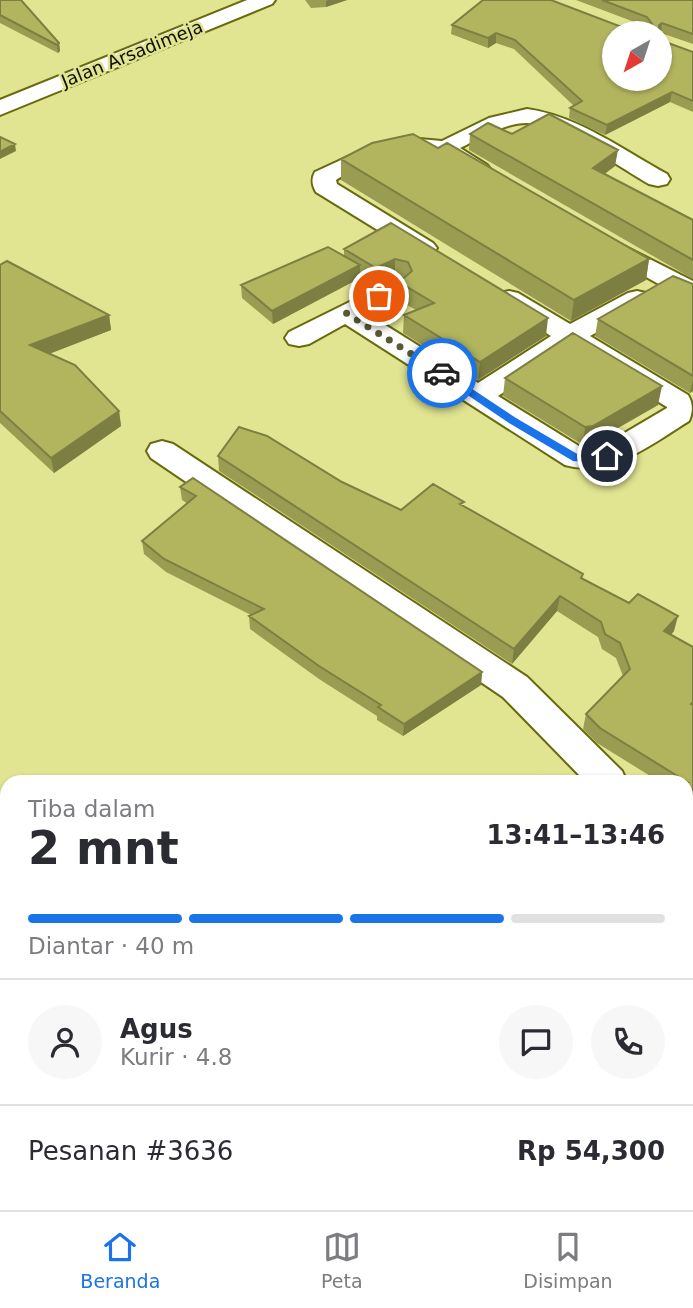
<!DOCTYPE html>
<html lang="id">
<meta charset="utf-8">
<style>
:root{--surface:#fff;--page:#f7f7f7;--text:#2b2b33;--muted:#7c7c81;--line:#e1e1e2;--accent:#1a73e8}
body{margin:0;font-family:"DejaVu Sans",sans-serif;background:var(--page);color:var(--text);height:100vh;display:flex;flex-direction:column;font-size:26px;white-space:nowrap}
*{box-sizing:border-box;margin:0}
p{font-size:23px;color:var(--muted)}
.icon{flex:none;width:38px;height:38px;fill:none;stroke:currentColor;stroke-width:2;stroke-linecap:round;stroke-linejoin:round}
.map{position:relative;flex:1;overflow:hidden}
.details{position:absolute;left:0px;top:775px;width:693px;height:436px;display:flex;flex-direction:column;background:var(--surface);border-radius:21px 21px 0 0;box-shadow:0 2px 5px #0004}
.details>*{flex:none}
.needle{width:46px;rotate:219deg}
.tools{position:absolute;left:602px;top:21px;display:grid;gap:14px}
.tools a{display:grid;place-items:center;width:70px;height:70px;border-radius:50%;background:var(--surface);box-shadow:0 2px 5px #0004;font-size:35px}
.pin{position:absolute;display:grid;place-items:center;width:60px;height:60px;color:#fff;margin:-30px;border:4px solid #fff;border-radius:50%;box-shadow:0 2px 7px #0007}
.courier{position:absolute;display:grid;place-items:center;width:70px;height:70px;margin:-35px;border:5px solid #1a73e8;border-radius:50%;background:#fff;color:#222;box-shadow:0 2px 9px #0007}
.headline em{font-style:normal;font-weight:700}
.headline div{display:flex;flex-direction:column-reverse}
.headline{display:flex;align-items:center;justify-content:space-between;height:119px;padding:0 28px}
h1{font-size:46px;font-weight:700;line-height:52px}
.bar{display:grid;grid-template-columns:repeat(4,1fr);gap:10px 7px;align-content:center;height:84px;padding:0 28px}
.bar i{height:9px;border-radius:5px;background:var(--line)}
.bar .current{background:var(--accent)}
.bar p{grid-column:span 4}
.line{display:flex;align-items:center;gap:18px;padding:0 28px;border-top:2px solid var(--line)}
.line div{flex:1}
.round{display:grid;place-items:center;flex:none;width:74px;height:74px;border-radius:37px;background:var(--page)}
.menu{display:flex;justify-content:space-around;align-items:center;height:98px;border-top:2px solid var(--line);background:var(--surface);font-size:19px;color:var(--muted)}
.menu a{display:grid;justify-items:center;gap:4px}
.menu .current{color:var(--accent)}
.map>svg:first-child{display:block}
</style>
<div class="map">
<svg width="693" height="1210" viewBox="0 0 693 1210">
<rect width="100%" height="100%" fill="#e1e591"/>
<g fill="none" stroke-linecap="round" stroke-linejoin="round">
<g stroke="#686a0e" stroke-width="4">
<path id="street" d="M 247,0 L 275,0 L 272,4 L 0,115 L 0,100 Z
M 527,109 C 578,116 623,150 667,174 L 670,179 L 667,184 L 658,186 L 649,184 C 621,168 557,123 527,123 C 504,123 480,138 460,148 L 487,165 L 491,170 L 487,175 C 466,180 453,160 434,154 C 404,143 361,164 336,180 L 337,184 L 433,243 L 437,248 L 433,253 L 424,256 L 415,253 L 316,192 C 312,185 311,179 315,172 L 369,147 L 408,138 L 442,141 L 489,118 Z
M 610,239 L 693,281 L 693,300 L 684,298 L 601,252 L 597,247 L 601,242 Z
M 396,279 L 405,281 L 409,287 L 405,293 L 366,313 L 478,383 L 551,336 L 500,305 L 496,299 L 500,293 L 509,291 L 518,293 L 570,324 L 628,293 L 637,291 L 646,293 L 650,299 L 646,305 L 590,336 L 688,395 C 693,403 693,412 689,421 C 653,443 611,478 565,465 L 345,324 L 309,344 L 299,346 L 289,344 L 285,338 L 289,332 ZM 570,348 L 667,407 L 667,408 L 606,444 L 582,448 L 498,396 Z
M 162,441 L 173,444 L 527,677 L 622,771 L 627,782 L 586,782 L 503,697 L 151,458 L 147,451 L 151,444 Z
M 686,858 L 693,861 L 693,901 L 686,898 Z
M 693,904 L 693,944 L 686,947 L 686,907 Z
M 383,1204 L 433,1204 L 431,1210 L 381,1210 Z"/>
</g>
<use href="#street" fill="#fff" fill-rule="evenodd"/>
</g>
<path fill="#999c51" d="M 0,0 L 59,43 L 60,51 L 58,53 L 0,23 Z
M 305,0 L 347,0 L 326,7 L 311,8 Z
M 576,0 L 693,0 L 693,44 L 661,33 L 614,33 L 693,52 L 693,112 L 670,102 L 605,135 L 569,118 L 570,108 L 574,106 L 514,49 L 496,43 L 488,48 L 451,34 L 452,25 L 645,26 Z
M 470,134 L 512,134 L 615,166 L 604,174 L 693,220 L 693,279 L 469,150 Z
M 438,148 L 649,259 L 646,280 L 571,321 L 341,180 L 341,159 Z
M 391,223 L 546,336 L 478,380 L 403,333 L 404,315 L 416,310 L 398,300 L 399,282 L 402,278 L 395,277 L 376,286 L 360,276 L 360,278 L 273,324 L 242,298 L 241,285 L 344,256 L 344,249 Z
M 0,265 L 109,315 L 111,330 L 49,354 L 119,411 L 121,426 L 54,473 L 0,423 Z
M 693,284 L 693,391 L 690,393 L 595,336 L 598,319 Z
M 505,378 L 658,405 L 590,444 L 583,445 L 503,396 Z
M 218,456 L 342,482 L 401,510 L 463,506 L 582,578 L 674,631 L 671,635 L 693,647 L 693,845 L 686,838 L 686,782 L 660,782 L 597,743 L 583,729 L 586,714 L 623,676 L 616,658 L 602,649 L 598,637 L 557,611 L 512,664 L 219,471 Z
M 193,478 L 482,672 L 481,685 L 403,736 L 377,720 L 377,716 L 319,679 L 250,629 L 249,616 L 251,615 L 166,572 L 144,554 L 142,541 L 188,504 L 182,500 L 180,487 Z
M 148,1204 L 302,1204 L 297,1210 L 154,1210 Z"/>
<path fill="#7d7f42" d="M 328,0 L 347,0 L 326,7 L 326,1 Z
M 662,23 L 661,33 L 658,33 L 659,25 Z
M 496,33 L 496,43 L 488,48 L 488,38 Z
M 59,43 L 60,51 L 58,53 L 57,45 Z
M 672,92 L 670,102 L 605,135 L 607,125 Z
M 15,144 L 16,151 L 0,159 L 0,152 Z
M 618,150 L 615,166 L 590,185 L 593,168 Z
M 395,259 L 395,277 L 376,286 L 376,268 Z
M 649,259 L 646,280 L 571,321 L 574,300 Z
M 360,265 L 360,278 L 273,324 L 272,311 Z
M 109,315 L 111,330 L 33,360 L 30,345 Z
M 548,318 L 546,336 L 478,380 L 480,362 Z
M 693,379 L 693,391 L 690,393 Z
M 662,386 L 658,405 L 590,444 L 583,445 L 585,427 Z
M 119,411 L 121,426 L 54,473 L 51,458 Z
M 560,596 L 557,611 L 512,664 L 514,649 Z
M 678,616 L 674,631 L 660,646 L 664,631 Z
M 482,672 L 481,685 L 403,736 L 404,724 Z
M 290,1204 L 302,1204 L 297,1210 L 284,1210 Z"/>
<path fill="#b2b55e" stroke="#7d7f42" stroke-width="2" d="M 0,0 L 21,0 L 59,43 L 57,45 L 0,15 Z
M 483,0 L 551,0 L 619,26 L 650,26 L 652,24 L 647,17 L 602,0 L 693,0 L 693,34 L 662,23 L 659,25 L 659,33 L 614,33 L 614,79 L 660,79 L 660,40 L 693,52 L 693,101 L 672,92 L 607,125 L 570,108 L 582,101 L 515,40 L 496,33 L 488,38 L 452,25 Z
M 549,114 L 618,150 L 593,168 L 693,220 L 693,260 L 470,134 L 488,123 L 512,134 Z
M 413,134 L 438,148 L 447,143 L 649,259 L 574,300 L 341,159 L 372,143 Z
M 0,137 L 15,144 L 0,152 Z
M 391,223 L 548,318 L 480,362 L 404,315 L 434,303 L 399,282 L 412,271 L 408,262 L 395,259 L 376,268 L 344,249 Z
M 328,247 L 360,265 L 272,311 L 241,285 Z
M 7,261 L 109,315 L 30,345 L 75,365 L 119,411 L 51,458 L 0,411 L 0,265 Z
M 673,276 L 693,284 L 693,376 L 598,319 Z
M 573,333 L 662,386 L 593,426 L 585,427 L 505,378 Z
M 239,427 L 267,436 L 342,482 L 401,510 L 433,484 L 464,502 L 460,504 L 583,574 L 581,578 L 629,603 L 638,594 L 678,616 L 664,631 L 693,647 L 693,702 L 691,704 L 693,705 L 693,826 L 686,819 L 686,782 L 687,782 L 600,728 L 586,714 L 630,669 L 620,643 L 605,634 L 601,622 L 560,596 L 514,649 L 218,456 Z
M 193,478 L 482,672 L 404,724 L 378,707 L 381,705 L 319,666 L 249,616 L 264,609 L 164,559 L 142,541 L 196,496 L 180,487 Z
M 541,776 L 550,782 L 535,782 Z
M 686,1118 L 693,1122 L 693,1210 L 448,1210 L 454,1204 L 686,1204 Z
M 32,1204 L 59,1204 L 66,1210 L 27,1210 Z
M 156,1204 L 290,1204 L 284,1210 L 162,1210 Z"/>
<path fill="#1a73e8" d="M 438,371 L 445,371 L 516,418 L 579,455 L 592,456 L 607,453 L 612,456 L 592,463 L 573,461 L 509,423 L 438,375 Z"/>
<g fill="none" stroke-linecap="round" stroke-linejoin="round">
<path stroke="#595b33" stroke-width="7" stroke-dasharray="0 12.6" d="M 379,296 L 346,313 L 442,373"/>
</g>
<g text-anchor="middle" stroke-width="5" stroke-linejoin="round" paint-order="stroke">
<g font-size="18" fill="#101000" stroke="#e1e591">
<text transform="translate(132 54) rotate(-22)" y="6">Jalan Arsadimeja</text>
</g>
</g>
</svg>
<div class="tools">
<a><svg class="needle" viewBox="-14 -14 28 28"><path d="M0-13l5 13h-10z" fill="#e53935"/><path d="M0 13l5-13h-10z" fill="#7c7c81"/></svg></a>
</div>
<div class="pin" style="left:379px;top:296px;background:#ea580c"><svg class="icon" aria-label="bag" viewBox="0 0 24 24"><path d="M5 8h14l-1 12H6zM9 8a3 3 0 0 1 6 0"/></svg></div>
<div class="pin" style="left:607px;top:456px;background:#1f2937"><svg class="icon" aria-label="home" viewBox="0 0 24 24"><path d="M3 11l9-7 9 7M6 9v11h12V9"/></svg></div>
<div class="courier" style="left:442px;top:373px"><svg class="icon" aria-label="car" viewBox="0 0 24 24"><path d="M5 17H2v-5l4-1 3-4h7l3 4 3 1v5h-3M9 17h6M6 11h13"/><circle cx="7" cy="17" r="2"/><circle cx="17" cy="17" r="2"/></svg></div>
<section class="details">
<div class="headline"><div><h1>2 mnt</h1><p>Tiba dalam</p></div><em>13:41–13:46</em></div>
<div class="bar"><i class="current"></i><i class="current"></i><i class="current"></i><i></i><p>Diantar · 40 m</p></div>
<div class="line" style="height:126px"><a class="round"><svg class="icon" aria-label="person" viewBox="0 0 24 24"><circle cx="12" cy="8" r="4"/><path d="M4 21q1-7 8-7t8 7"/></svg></a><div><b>Agus</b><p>Kurir · 4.8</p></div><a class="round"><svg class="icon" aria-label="chat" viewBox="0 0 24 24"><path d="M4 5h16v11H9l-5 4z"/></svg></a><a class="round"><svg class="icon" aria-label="phone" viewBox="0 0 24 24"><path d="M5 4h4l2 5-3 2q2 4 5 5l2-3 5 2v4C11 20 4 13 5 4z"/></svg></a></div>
<div class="line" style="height:91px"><div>Pesanan #3636</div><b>Rp 54,300</b></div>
</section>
</div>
<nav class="menu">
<a class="current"><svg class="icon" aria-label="home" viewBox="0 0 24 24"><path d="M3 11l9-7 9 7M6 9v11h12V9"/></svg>Beranda</a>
<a><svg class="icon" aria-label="map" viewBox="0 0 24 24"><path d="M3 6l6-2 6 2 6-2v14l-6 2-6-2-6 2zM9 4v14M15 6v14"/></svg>Peta</a>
<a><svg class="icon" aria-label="saved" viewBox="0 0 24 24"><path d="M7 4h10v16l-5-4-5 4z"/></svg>Disimpan</a>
</nav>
